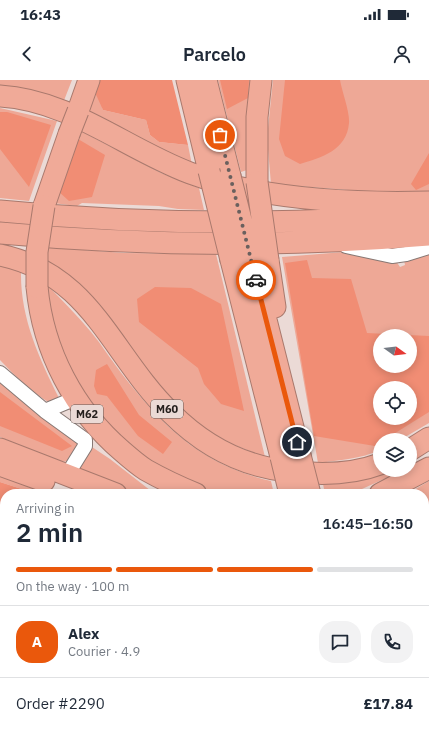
<!DOCTYPE html>
<meta charset="utf-8">
<style>
:root{--surface:#fff;--page:#f2f2f3;--text:#1f2937;--muted:#747a83;--line:#e0e1e3;--accent:#ea580c}
body{margin:0;font-family:"IBM Plex Sans",sans-serif;background:var(--page);color:var(--text);height:100vh;display:flex;flex-direction:column;font-size:15px;white-space:nowrap}
*{box-sizing:border-box;margin:0}
p{font-size:13px;color:var(--muted)}
.icon{flex:none;width:22px;height:22px;fill:none;stroke:currentColor;stroke-width:2;stroke-linecap:round;stroke-linejoin:round}
.map{position:relative;flex:1;overflow:hidden}
.sheet{position:absolute;left:0px;top:409px;width:429px;height:248px;display:flex;flex-direction:column;background:var(--surface);border-radius:16px 16px 0 0;box-shadow:0 2px 10px #0003}
.sheet>*{flex:none}
.needle{width:26px;rotate:105deg}
.tools{position:absolute;left:373px;top:249px;display:grid;gap:8px}
.tools a{display:grid;place-items:center;width:44px;height:44px;border-radius:50%;background:var(--surface);box-shadow:0 2px 10px #0003;font-size:20px}
.pin{position:absolute;display:grid;place-items:center;width:34px;height:34px;color:#fff;margin:-17px;border:2px solid #fff;border-radius:50%;box-shadow:0 1px 4px #0007}
.courier{position:absolute;display:grid;place-items:center;width:40px;height:40px;margin:-20px;border:3px solid #ea580c;border-radius:50%;background:#fff;color:#222;box-shadow:0 1px 5px #0007}
.headline em{font-style:normal;font-weight:600}
.headline div{display:flex;flex-direction:column-reverse}
.headline{display:flex;align-items:center;justify-content:space-between;height:68px;padding:0 16px}
h1{font-size:26px;font-weight:600;line-height:30px}
.bar{display:grid;grid-template-columns:repeat(4,1fr);gap:6px 4px;align-content:center;height:48px;padding:0 16px}
.bar i{height:5px;border-radius:3px;background:var(--line)}
.bar .selected{background:var(--accent)}
.bar p{grid-column:span 4}
.line{display:flex;align-items:center;gap:10px;padding:0 16px;border-top:1px solid var(--line)}
.line div{flex:1}
.round{display:grid;place-items:center;flex:none;width:42px;height:42px;border-radius:16px;background:var(--page)}
.status{display:flex;justify-content:space-between;align-items:center;height:28px;padding:0 20px;background:var(--surface);direction:ltr}
.status svg{height:11px;fill:currentColor}
header{display:flex;justify-content:space-between;align-items:center;height:52px;padding:0 16px;background:var(--surface);font-size:18px;font-weight:600}
.map>svg:first-child{display:block}
</style>
<div class="status"><b>16:43</b><svg viewBox="0 0 49 12"><path d="M0 12V9h3v3zM5 12V6h3v6zM10 12V3h3v9zM15 12V0h3v12zM26 1h20v11H26zM47 4h2v5h-2z"/></svg></div>
<header><svg class="icon" aria-label="back" viewBox="0 0 24 24"><path d="M15 5l-7 7 7 7"/></svg>Parcelo<svg class="icon" aria-label="person" viewBox="0 0 24 24"><circle cx="12" cy="8" r="4"/><path d="M4 21q1-7 8-7t8 7"/></svg></header>
<div class="map">
<svg width="429" height="657" viewBox="0 0 429 657">
<rect width="100%" height="100%" fill="#ebdad6"/>
<path fill="#eea896" fill-rule="evenodd" d="M 0,0 L 72,0 L 63,23 L 25,10 L 0,6 Z
M 95,0 L 103,30 L 146,40 L 150,55 L 159,62 L 188,65 L 192,85 L 85,32 Z
M 218,0 L 252,0 L 246,57 L 247,90 L 241,92 Z
M 273,0 L 429,0 L 429,112 L 374,112 L 271,104 L 267,58 Z
M 0,28 L 57,41 L 29,121 L 0,118 Z
M 79,50 L 161,93 L 199,108 L 204,130 L 178,129 L 159,126 L 82,123 L 77,126 L 53,123 Z
M 45,167 L 124,173 L 216,174 L 265,377 L 224,361 L 187,336 L 45,182 Z
M 429,171 L 429,343 L 400,360 L 380,360 L 380,370 C 361,379 339,380 318,383 L 282,177 L 344,172 L 396,181 L 400,187 L 405,185 L 404,180 ZM 380,256 L 410,256 L 410,286 L 380,286 ZM 380,308 L 410,308 L 410,338 L 380,338 Z
M 0,186 L 21,191 C 20,237 39,278 59,318 L 52,324 C 32,313 16,297 0,280 Z
M 45,203 C 61,219 77,235 91,252 C 102,265 111,280 122,294 C 164,348 202,385 271,401 L 274,414 L 222,414 L 198,406 L 142,376 L 116,355 L 78,305 L 59,267 Z
M 0,302 L 24,322 L 83,362 L 68,382 L 54,380 L 0,357 Z
M 89,365 L 110,379 L 155,414 L 135,414 L 77,390 Z
M 387,390 L 404,390 L 362,409 L 348,414 L 325,414 L 323,404 Z
M 0,396 L 53,414 L 37,414 L 0,402 Z
M 429,401 L 429,443 L 424,454 L 424,414 L 407,414 Z
M 5,496 L 5,652 L 278,652 L 280,657 L 0,657 L 0,498 Z"/>
<path fill="#f18d74" fill-rule="evenodd" d="M 97,0 L 172,0 L 188,65 L 159,62 L 150,55 L 146,40 L 103,30 L 93,8 Z
M 220,0 L 249,0 L 248,18 L 227,29 Z
M 285,0 L 340,0 C 342,12 350,32 349,43 C 347,70 321,78 300,84 L 285,76 L 279,59 Z
M 0,32 L 7,32 L 51,45 L 29,107 L 0,69 Z
M 78,59 L 105,75 L 92,117 L 69,121 L 58,111 Z
M 429,73 L 429,104 L 416,110 L 411,104 Z
M 307,180 L 312,198 L 351,199 L 367,253 L 429,256 L 429,332 L 384,360 L 380,360 L 380,362 L 375,366 L 314,356 L 285,183 ZM 380,256 L 410,256 L 410,286 L 380,286 ZM 380,308 L 410,308 L 410,338 L 380,338 Z
M 155,207 L 191,208 L 221,224 L 244,331 L 221,324 L 204,304 L 198,288 L 139,242 L 137,219 Z
M 107,284 L 139,335 L 172,362 L 163,374 L 138,356 L 107,316 L 97,314 L 94,306 L 96,290 Z
M 0,312 L 72,366 L 62,371 L 0,346 Z
M 0,402 L 37,414 L 5,414 L 5,496 L 0,498 Z
M 429,507 L 429,657 L 417,657 L 417,652 L 424,652 L 424,527 Z
M 278,652 L 316,652 L 318,657 L 280,657 Z"/>
<g fill="none" stroke-linecap="round" stroke-linejoin="round">
<path stroke="#9a5544" stroke-width="3.5" d="M 0,484 L 5,480"/>
<g stroke="#877874" stroke-width="16">
<path id="minor" d="M 346,166 L 392,176 L 406,174 L 429,167
M 0,293 L 45,331 L 85,360 L 85,366 L 67,395
M 45,331 L 76,318"/>
</g>
<g stroke="#a9796d" stroke-width="23">
<path id="highway" d="M 187,0 L 209,91
M 206,0 L 230,96
M 0,16 C 70,20 126,69 190,93 C 262,120 352,124 429,122
M 78,31 L 89,0
M 257,102 L 257,37 L 261,0
M 44,126 L 69,54
M 0,131 C 142,145 286,145 429,135
M 0,153 C 143,166 286,167 429,155
M 0,175 C 92,194 111,275 171,333 C 203,365 242,386 287,391 C 318,395 351,395 380,384
M 231,180 L 281,377
M 251,180 L 300,375
M 268,180 L 275,227
M 37,207 C 43,271 74,330 122,371 C 130,378 138,385 146,390 C 162,399 179,407 196,414
M 0,369 L 116,414
M 410,370 L 429,358
M 0,385 L 44,401
M 380,414 L 429,388
M 424,484 L 429,472
M 332,652 L 334,657
M 350,652 L 351,657
M 370,652 L 371,657
M 405,652 L 405,657"/>
</g>
<use href="#minor" stroke="#fff" stroke-width="14"/>
<use href="#highway" stroke="#f0aa98" stroke-width="21"/>
<g stroke="#a9796d" stroke-width="23" stroke-linecap="butt">
<path id="highway-bridge" d="M 69,54 L 78,31
M 209,91 L 231,180
M 230,96 L 251,180
M 257,102 L 268,180
M 37,207 L 37,172 L 44,126
M 300,375 L 310,414
M 281,377 L 290,414"/>
</g>
<use href="#highway-bridge" stroke="#f0aa98" stroke-width="21"/>
</g>
<g fill="none" stroke-linecap="round" stroke-linejoin="round">
<path stroke="#6a605e" stroke-width="4" stroke-dasharray="0 7.2" d="M 220,55 L 256,200"/>
<path stroke="#ea580c" stroke-width="5" d="M 256,200 L 297,362"/>
</g>
<g text-anchor="middle" stroke-width="4" stroke-linejoin="round" paint-order="stroke">
<g fill="#ebdad6" stroke="#605754" stroke-width="1">
<rect x="151" y="320" width="32" height="18" rx="3"/>
<rect x="71" y="325" width="32" height="18" rx="3"/>
</g>
<g font-size="11" font-weight="bold" fill="#251f1d">
<text x="167" y="333">M60</text>
<text x="87" y="338">M62</text>
</g>
</g>
</svg>
<div class="tools">
<a><svg class="needle" viewBox="-14 -14 28 28"><path d="M0-13l5 13h-10z" fill="#e53935"/><path d="M0 13l5-13h-10z" fill="#747a83"/></svg></a>
<a><svg class="icon" aria-label="locate" viewBox="0 0 24 24"><circle cx="12" cy="12" r="6"/><path d="M12 2v4M12 18v4M2 12h4M18 12h4"/></svg></a>
<a><svg class="icon" aria-label="layers" viewBox="0 0 24 24"><path d="M12 4l9 5-9 5-9-5zM3 14l9 5 9-5"/></svg></a>
</div>
<div class="pin" style="left:220px;top:55px;background:#ea580c"><svg class="icon" aria-label="bag" viewBox="0 0 24 24"><path d="M5 8h14l-1 12H6zM9 8a3 3 0 0 1 6 0"/></svg></div>
<div class="pin" style="left:297px;top:362px;background:#1f2937"><svg class="icon" aria-label="home" viewBox="0 0 24 24"><path d="M3 11l9-7 9 7M6 9v11h12V9"/></svg></div>
<div class="courier" style="left:256px;top:200px"><svg class="icon" aria-label="car" viewBox="0 0 24 24"><path d="M5 17H2v-5l4-1 3-4h7l3 4 3 1v5h-3M9 17h6M6 11h13"/><circle cx="7" cy="17" r="2"/><circle cx="17" cy="17" r="2"/></svg></div>
<section class="sheet">
<div class="headline"><div><h1>2 min</h1><p>Arriving in</p></div><em>16:45–16:50</em></div>
<div class="bar"><i class="selected"></i><i class="selected"></i><i class="selected"></i><i></i><p>On the way · 100 m</p></div>
<div class="line" style="height:72px"><b class="round" style="background:var(--accent);color:#fff">A</b><div><b>Alex</b><p>Courier · 4.9</p></div><a class="round"><svg class="icon" aria-label="chat" viewBox="0 0 24 24"><path d="M4 5h16v11H9l-5 4z"/></svg></a><a class="round"><svg class="icon" aria-label="phone" viewBox="0 0 24 24"><path d="M5 4h4l2 5-3 2q2 4 5 5l2-3 5 2v4C11 20 4 13 5 4z"/></svg></a></div>
<div class="line" style="height:52px"><div>Order #2290</div><b>£17.84</b></div>
</section>
</div>
